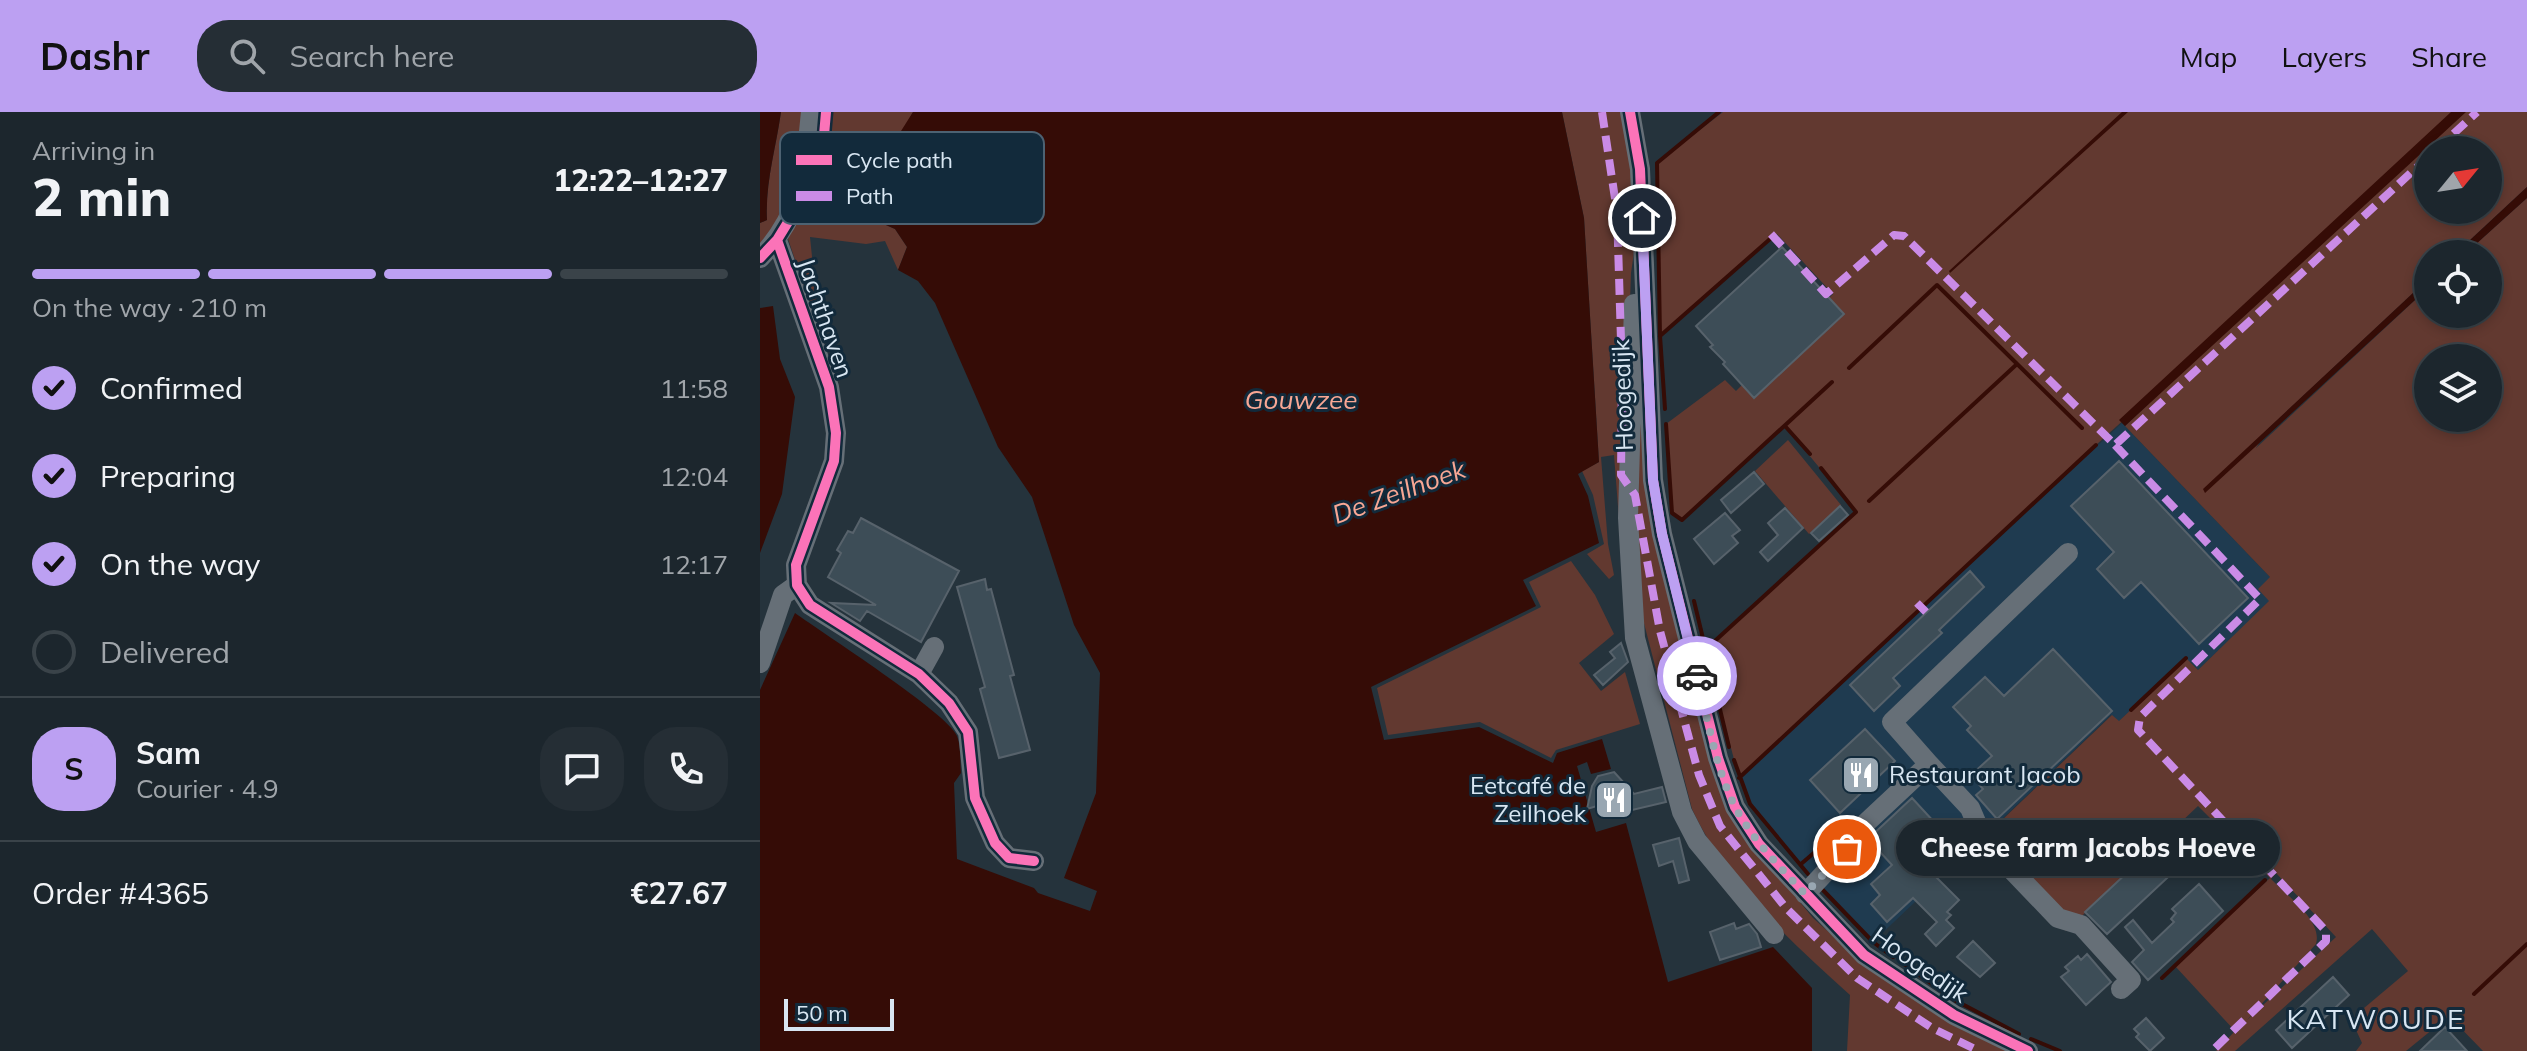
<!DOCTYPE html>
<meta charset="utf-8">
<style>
:root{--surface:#1c262d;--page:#252e35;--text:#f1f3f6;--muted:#a0a5aa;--line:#3a4349;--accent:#bca0f2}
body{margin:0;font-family:Mulish,sans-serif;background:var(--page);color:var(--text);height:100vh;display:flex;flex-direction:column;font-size:30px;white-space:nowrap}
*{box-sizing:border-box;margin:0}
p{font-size:26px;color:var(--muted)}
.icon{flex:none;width:44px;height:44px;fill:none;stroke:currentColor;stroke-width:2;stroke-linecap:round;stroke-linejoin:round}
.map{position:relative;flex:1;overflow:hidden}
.sheet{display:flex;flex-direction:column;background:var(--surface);width:760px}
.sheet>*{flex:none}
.needle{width:52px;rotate:60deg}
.buttons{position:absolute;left:1654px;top:24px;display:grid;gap:16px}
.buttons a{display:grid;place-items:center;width:88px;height:88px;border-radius:50%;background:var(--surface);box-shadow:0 4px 12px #0003,0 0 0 2px var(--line);font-size:40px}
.scale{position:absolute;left:24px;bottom:20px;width:110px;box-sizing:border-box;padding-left:8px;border:4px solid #d8e6f2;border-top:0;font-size:22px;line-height:28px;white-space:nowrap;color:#d8e6f2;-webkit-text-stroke:6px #122a3b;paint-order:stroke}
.pin{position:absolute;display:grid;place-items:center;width:68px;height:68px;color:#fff;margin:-34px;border:4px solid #fff;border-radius:50%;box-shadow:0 2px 8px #0007}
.courier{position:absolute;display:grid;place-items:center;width:80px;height:80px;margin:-40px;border:6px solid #bca0f2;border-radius:50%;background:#fff;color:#222;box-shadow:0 2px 10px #0007}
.bubble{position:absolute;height:56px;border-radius:28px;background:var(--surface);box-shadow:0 4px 12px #0003,0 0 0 2px var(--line);font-size:26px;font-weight:800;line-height:56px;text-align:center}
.headline em{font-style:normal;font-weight:800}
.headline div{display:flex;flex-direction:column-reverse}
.headline{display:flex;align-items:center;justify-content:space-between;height:136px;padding:0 32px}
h1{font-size:52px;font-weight:800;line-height:60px}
.bar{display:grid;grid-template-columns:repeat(4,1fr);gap:12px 8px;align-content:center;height:96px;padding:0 32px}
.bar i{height:10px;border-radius:6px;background:var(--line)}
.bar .selected{background:var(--accent)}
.bar p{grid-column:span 4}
.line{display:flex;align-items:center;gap:20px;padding:0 32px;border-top:2px solid var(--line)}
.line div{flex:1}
.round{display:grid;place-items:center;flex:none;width:84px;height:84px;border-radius:32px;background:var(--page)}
ol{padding:0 32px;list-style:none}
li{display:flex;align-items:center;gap:24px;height:88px}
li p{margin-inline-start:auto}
li .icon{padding:8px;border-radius:50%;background:var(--accent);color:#111;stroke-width:4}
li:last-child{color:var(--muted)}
li i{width:44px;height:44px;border:4px solid var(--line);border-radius:50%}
header{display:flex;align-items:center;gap:48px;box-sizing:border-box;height:112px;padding:0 40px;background:var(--accent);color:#111}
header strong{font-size:38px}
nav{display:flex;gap:44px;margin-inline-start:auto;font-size:28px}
.search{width:560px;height:72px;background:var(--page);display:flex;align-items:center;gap:20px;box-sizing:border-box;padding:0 28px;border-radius:32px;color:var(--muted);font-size:30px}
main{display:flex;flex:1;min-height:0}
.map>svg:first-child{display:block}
</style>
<header>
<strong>Dashr</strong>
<div class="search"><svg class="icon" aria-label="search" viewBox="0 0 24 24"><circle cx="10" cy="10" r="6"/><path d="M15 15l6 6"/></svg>Search here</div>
<nav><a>Map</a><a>Layers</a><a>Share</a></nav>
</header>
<main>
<section class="sheet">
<div class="headline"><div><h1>2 min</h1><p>Arriving in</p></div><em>12:22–12:27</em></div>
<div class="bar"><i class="selected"></i><i class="selected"></i><i class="selected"></i><i></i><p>On the way · 210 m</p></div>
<ol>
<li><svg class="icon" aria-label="check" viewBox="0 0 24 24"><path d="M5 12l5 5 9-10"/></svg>Confirmed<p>11:58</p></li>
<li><svg class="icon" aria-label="check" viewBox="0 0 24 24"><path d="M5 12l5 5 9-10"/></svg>Preparing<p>12:04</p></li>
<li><svg class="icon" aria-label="check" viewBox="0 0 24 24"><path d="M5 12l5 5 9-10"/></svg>On the way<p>12:17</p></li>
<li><i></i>Delivered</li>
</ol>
<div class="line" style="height:144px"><b class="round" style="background:var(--accent);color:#111">S</b><div><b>Sam</b><p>Courier · 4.9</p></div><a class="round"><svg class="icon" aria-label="chat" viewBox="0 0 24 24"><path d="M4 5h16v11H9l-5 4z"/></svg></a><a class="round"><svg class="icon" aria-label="phone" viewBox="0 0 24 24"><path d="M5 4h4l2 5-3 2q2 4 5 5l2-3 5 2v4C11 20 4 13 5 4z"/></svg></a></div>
<div class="line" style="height:104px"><div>Order #4365</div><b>€27.67</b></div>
</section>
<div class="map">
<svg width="1767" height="939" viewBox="0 0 1767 939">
<rect width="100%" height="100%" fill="#25333c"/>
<path fill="#1f3b50" d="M 1362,311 L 1510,465 L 1510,489 L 1438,558 L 1426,547 L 1358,610 L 1351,603 L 1113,830 L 1061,776 L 990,692 L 979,666 Z"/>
<path fill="#623930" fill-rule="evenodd" d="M 21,0 L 44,0 C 38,48 36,94 0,131 L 0,111 L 7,108 C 5,71 16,36 21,0 Z
M 70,0 L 153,0 C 145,15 136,32 125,45 C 109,66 99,66 99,95 L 110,106 L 135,117 L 147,135 L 138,158 L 125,129 L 106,132 L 50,125 L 57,193 L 51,195 L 28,127 L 45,90 L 54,56 L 66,37 Z
M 802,0 L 865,0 L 877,120 L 871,161 L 861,433 L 854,343 L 841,345 L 848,432 L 854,463 L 849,467 L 827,442 L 844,432 L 833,383 L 822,359 L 839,350 L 824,106 Z
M 963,0 L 1767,0 L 1767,75 L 1695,142 L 1668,142 L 1668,167 L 1509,316 L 1496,336 L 1668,176 L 1668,202 L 1728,202 L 1728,142 L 1705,142 L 1767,86 L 1767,939 L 1723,939 L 1689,904 L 1646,939 L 1596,939 L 1602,931 L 1591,907 L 1648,859 L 1612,817 L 1475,939 L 1456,939 L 1475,919 L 1415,854 L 1510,766 L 1438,694 L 1306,819 L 1221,728 L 1352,603 L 1359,609 L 1426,546 L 1438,558 L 1509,489 L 1498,477 L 1510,465 L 1365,314 L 1527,160 L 1336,333 L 979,666 L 945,538 L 1096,400 L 1025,314 L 922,408 L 912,401 L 906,312 L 965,268 L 976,279 L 1073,182 L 1017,122 L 900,224 L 897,51 ZM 1668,38 L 1728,38 L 1728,98 L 1668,98 ZM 1668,246 L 1728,246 L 1728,306 L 1668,306 ZM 1516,761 L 1576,825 L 1487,908 L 1556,832 C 1563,808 1526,783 1511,767 Z
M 885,273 L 926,544 L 1001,743 L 1053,806 L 1107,854 L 1252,939 L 1087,939 L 1090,883 C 1030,829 967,772 932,697 L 878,488 L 872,354 Z
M 1028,328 L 1081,393 L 1049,422 L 995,359 Z
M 811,449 L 835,483 L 854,522 L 819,551 L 841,579 L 865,560 L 880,612 L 796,638 L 791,646 L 720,610 L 628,623 L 617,576 L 781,495 L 769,470 Z"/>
<path fill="#350c06" d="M 0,0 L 21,0 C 16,36 5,71 7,108 L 0,111 Z
M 153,0 L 802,0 L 824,106 L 839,350 L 818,362 L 828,384 L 839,431 L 763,468 L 776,494 L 611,575 L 624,628 L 719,615 L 793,651 L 797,641 L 842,627 L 851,657 L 831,662 L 827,650 L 817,654 L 836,720 L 866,711 L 908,870 L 1013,835 L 1052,876 L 1052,939 L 0,939 L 0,578 L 35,501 C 61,520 189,602 197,624 C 201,634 200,650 201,661 L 194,671 L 197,747 L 274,776 L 278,781 L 330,799 L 337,779 L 304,766 L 336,681 L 340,561 L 314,513 L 272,385 L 238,335 L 175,191 L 158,169 L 138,158 L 147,135 L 135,117 L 110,106 L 98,95 L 100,73 L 124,46 Z
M 1362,0 L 1368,0 L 1190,161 L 1189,159 Z
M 1691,0 L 1706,0 L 1365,314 L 1359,308 Z
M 1767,75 L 1767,86 L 1705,142 L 1695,142 Z
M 1668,167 L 1668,176 L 1445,381 L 1443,377 Z
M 13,194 L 20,247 L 35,285 L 22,382 L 0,441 L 0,196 Z"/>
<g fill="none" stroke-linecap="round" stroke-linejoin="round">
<path stroke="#350c06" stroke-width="4" d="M 900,224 L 1010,127
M 1089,256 L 1177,173 L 1322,316
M 905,297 L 900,224 L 897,51 L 959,0
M 906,312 L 912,401 L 922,408 L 1072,270
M 1025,314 L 1050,342
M 1109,389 L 1257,252
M 934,489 L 969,635
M 945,538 L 1096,400 L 1061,356
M 1371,598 L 1426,546
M 974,648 L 990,692 L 1048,762
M 979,666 L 1336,333
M 1041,752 L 1077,721
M 1061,776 L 1113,830 L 1133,845
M 1140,849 L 1196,889
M 1402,866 L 1505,768
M 1714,882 L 1767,832
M 1204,893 L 1259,922
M 1271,927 L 1300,939"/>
</g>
<path fill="#3d4d57" stroke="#57626b" stroke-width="2" d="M 1022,135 L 1084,202 L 994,286 L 963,252 L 965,250 L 950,235 L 953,233 L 936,214 Z
M 1359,349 L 1488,486 L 1439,532 L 1381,470 L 1364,486 L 1337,457 L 1354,440 L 1311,394 Z
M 994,360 L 1004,372 L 971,401 L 961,388 Z
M 1080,394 L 1088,403 L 1059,429 L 1051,421 Z
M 1025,396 L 1043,416 L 1008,449 L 1000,440 L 1018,423 L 1008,411 Z
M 965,401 L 980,418 L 972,424 L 978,431 L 954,452 L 934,427 Z
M 101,406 L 199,459 L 161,530 L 107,499 L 100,509 L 71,491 L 116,493 L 68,465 L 81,441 L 77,438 L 88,419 L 93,421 Z
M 1210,459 L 1224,475 L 1179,518 L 1182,521 L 1133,566 L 1140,574 L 1114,599 L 1090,573 Z
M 225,467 L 227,478 L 231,477 L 254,563 L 250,564 L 270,638 L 239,646 L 220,577 L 225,575 L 197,475 Z
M 861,531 L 868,550 L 843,573 L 834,563 L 855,546 L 850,540 Z
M 1293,537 L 1352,599 L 1237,707 L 1216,683 L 1223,677 L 1211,663 L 1232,644 L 1207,618 L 1211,614 L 1193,595 L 1225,565 L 1244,584 Z
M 1105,617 L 1135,649 L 1080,701 L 1050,668 Z
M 854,660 L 874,682 L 902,675 L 906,690 L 851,703 L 840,693 L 827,697 L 832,674 L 838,664 Z
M 1152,686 L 1187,724 L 1202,710 L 1212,732 L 1176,765 L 1199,788 L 1187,800 L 1191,803 L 1186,808 L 1194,816 L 1176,834 L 1165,822 L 1177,810 L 1153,786 L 1127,810 L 1111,792 L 1120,783 L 1111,772 L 1132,753 L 1108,727 Z
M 919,726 L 929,768 L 919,771 L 913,749 L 899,754 L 893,733 Z
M 1399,731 L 1421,753 L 1347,822 L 1325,800 Z
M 1439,772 L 1463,799 L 1388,868 L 1372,850 L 1384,838 L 1365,815 L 1373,808 L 1392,831 L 1414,810 L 1411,807 L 1416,801 L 1412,797 Z
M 974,811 L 976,817 L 989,812 L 997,822 L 1001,835 L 960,848 L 950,820 Z
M 1213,829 L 1235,851 L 1220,865 L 1197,845 Z
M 1327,842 L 1351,870 L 1326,893 L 1301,865 L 1309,859 L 1305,855 L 1318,844 L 1321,848 Z
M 1573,865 L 1589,883 L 1532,936 L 1516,918 Z
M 1386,906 L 1404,926 L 1390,939 L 1376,925 L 1379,922 L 1374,917 Z
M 1685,915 L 1707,939 L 1660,939 Z"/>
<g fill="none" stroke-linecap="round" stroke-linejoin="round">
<path stroke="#666f77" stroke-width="20" d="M 870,0 L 880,57 L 893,368 L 902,422 L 958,646 L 975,695 L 999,732 L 1104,843 L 1194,903 L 1268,939
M 17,128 L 69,275 L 76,321 L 74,349 L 36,453 L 37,473 L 50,493 L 159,562 L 189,591 L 208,620 L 215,686 L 235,731 L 249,746 L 274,749
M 0,146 C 43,101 45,59 51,0
M 874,192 L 868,406 L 875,526 L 922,700 L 937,729 L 1014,822
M 0,551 L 23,483 L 37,473
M 159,562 L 174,535
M 1169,652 L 1210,696 L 1222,724 L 1253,759 L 1298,806 L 1321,813 L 1371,868 L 1361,877
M 1045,782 L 1087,737 L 1093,723 L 1169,652 L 1132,610 L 1308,441"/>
<path stroke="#ca8be6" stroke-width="8" stroke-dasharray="16 8" stroke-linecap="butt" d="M 842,0 L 857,100 L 862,260 L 861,363 L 875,383 L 900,519 L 939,663 L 960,714 L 1026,796 L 1097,866 L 1172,916 L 1219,939
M 1676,38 L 1717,0
M 1011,122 L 1066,182 L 1134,123 L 1144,124 L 1355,333 L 1668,45
M 1355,333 L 1500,487 L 1380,605 L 1378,618 L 1566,819 L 1566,829 L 1452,939
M 1157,491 L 1166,500"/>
<g stroke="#122a3b" stroke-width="15">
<path id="cycleway" d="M 870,0 L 880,57 L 893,368 L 902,422 L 958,646 L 975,695 L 999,732 L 1104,843 L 1194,903 L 1268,939
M 17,128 L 69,275 L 76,321 L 74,349 L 36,453 L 37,473 L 50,493 L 159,562 L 189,591 L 208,620 L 215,686 L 235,731 L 249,746 L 274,749
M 0,146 L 17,128 L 36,97 L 45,58 L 63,35 L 66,0"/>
</g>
<use href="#cycleway" stroke="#fb73b8" stroke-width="10"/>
</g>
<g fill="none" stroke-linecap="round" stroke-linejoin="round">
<path stroke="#99a7b2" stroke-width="8" stroke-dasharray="0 14.4" d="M 937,564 C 948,607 955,655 975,695 C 993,728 1020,755 1045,782 L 1087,737"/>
<path stroke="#bca0f2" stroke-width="10" d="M 882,106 L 893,368 L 902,422 L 937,564"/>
</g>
<defs>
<g id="restaurant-square" transform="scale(2)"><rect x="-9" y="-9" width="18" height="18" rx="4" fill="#99a7b2" stroke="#122a3b"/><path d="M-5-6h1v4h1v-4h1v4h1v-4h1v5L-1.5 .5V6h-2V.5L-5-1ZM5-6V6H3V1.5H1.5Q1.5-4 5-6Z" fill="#fff"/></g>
</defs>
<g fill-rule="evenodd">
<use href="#restaurant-square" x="1101" y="663"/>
<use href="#restaurant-square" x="854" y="688"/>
</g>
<g text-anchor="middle" stroke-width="6" stroke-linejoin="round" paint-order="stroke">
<g font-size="24" fill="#d8e6f2" stroke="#122a3b">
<text transform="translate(65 206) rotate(71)" y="8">Jachthaven</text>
<text transform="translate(863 283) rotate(-92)" y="8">Hoogedijk</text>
<text transform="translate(1160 853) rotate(35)" y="8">Hoogedijk</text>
</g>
<g font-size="24" fill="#d8e6f2" stroke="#122a3b" text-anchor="start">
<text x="1129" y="671">Restaurant Jacob</text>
<text x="826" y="682" text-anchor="end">Eetcafé de<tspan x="826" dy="28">Zeilhoek</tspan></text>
</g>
<g font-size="26" font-style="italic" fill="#f8a794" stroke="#122a3b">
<text x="541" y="297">Gouwzee</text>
<text transform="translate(639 380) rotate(-20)" y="9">De Zeilhoek</text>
</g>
<g font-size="28" letter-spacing="2" fill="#d8e6f2" stroke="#122a3b">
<text x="1616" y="917">KATWOUDE</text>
</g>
</g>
<rect x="20" y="20" width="264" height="92" rx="12" fill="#122a3b" stroke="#4d6272" stroke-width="2"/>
<rect x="36" y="43" width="36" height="10" fill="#fb73b8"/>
<rect x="36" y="79" width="36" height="10" fill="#ca8be6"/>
<g font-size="22" fill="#d8e6f2">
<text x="86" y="56">Cycle path</text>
<text x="86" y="92">Path</text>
</g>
</svg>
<div class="buttons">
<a><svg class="needle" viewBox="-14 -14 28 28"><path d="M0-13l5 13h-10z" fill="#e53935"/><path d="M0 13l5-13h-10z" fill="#a0a5aa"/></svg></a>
<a><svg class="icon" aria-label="locate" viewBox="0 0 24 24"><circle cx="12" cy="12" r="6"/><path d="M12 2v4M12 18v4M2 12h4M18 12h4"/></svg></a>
<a><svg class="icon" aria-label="layers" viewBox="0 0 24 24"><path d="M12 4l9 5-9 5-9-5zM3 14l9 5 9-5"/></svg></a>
</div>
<div class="scale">50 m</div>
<div class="pin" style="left:1087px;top:737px;background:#ea580c"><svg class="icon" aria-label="bag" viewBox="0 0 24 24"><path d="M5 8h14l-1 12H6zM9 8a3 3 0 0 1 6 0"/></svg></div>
<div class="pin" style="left:882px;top:106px;background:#1f2937"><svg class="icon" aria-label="home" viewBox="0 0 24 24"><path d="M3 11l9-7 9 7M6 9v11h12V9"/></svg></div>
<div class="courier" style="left:937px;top:564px"><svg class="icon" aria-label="car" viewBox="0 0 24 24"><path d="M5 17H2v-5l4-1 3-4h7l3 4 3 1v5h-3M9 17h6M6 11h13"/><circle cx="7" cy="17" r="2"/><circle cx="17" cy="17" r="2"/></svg></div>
<div class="bubble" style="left:1136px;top:708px;width:384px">Cheese farm Jacobs Hoeve</div>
</div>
</main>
